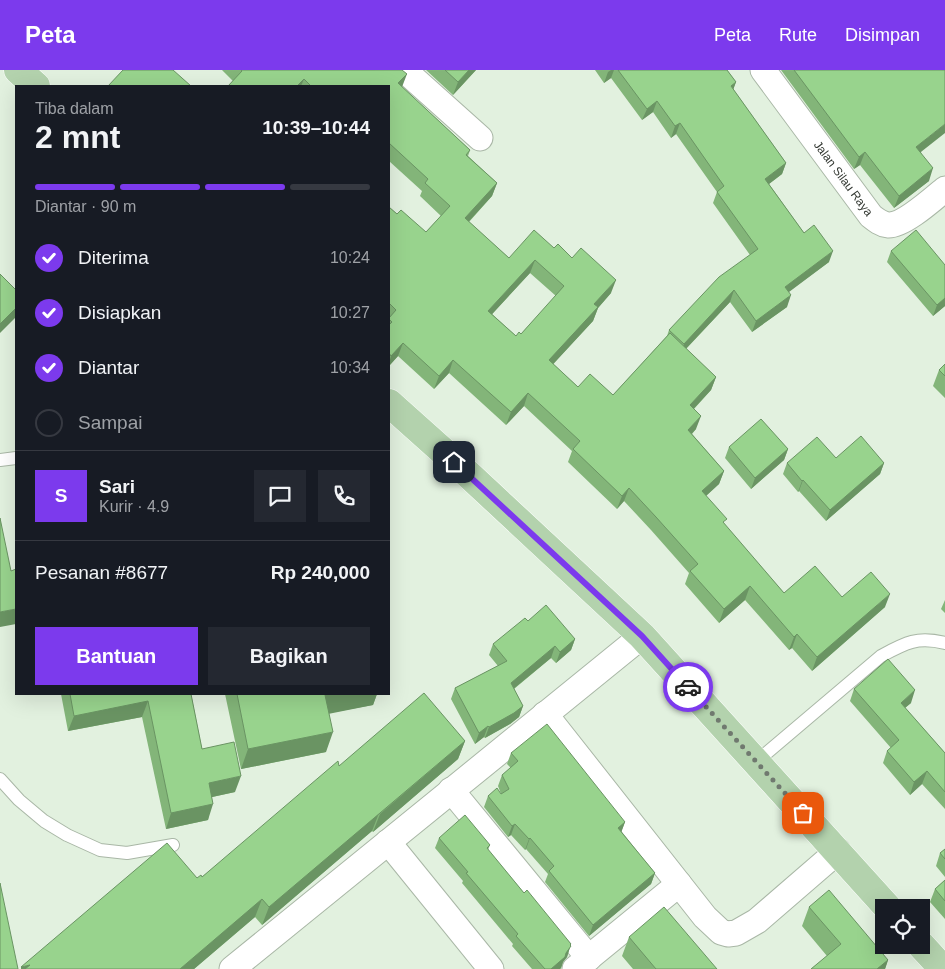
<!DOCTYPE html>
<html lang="id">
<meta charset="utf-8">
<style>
:root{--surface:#171b24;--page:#242831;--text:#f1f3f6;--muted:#9ea1a6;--line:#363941;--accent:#7c3aed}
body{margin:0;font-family:Helvetica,sans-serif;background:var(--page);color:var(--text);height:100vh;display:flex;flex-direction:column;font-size:19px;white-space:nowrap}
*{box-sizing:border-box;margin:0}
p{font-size:16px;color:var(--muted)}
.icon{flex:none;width:28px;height:28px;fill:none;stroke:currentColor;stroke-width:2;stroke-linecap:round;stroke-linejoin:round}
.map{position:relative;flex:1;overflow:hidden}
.side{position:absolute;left:15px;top:15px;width:375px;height:610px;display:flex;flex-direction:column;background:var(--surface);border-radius:0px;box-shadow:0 5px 20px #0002}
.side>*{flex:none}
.controls{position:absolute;left:875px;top:829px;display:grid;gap:10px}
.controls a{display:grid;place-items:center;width:55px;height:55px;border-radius:0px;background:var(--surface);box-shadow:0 5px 20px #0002;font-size:25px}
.pin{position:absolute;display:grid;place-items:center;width:42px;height:42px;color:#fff;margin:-21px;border-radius:10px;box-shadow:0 2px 8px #0006}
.courier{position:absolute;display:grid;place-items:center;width:50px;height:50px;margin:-25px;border:4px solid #7c3aed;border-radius:50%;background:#fff;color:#222;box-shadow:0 1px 6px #0007}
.summary em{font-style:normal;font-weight:700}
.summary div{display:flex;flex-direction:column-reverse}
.summary{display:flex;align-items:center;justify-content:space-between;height:85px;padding:0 20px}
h1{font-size:32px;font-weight:700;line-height:38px}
.bar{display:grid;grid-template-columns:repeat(4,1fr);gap:8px 5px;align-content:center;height:60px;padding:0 20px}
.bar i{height:6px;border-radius:4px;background:var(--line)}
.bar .on{background:var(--accent)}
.bar p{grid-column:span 4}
.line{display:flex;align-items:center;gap:12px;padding:0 20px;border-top:1px solid var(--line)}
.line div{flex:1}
.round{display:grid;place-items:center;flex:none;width:52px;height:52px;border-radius:0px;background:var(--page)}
ol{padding:0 20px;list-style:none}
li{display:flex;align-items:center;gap:15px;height:55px}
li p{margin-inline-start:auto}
li .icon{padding:5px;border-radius:50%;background:var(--accent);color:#fff;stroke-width:4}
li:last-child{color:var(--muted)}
li i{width:28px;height:28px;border:2px solid var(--line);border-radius:50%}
.cta{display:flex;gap:10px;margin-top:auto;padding:10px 20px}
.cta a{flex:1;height:58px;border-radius:0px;background:var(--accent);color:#fff;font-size:20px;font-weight:700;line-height:58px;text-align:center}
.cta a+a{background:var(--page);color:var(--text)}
header{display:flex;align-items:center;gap:30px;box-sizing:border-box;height:70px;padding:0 25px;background:var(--accent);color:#fff}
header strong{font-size:24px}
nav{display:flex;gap:28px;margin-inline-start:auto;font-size:18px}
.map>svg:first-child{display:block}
</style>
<header>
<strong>Peta</strong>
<nav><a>Peta</a><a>Rute</a><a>Disimpan</a></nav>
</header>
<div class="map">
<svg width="945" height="899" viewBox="0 0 945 899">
<rect width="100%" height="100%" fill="#e2f1df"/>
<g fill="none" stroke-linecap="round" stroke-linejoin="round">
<g stroke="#a9b7a6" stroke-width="14">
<path id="service" d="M 0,390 L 16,388
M 756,692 L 881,586 C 905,573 917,566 945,573
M 0,709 L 19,730 L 44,751 L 67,765 L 100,780 L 127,783 L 173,775"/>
</g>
<g stroke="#a9b7a6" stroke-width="27">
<g id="minor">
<path d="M 404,0 L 480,68"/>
<path id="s1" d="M 763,0 L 871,146 C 876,150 881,154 888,155 C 903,156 933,129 945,119"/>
<path d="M 545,644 L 705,847 L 721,862 L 728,864 L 736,863 L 757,851 L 838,781"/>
<path d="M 451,720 L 589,888"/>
<path d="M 388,772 L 491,899"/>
<path d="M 232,899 L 642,566"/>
<path d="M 575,899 L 679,814"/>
</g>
</g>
<g stroke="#fff" stroke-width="29">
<path id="primary" d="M 18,0 L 36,16
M 389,333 L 455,392 L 642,566 L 888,838
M 921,875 L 943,899"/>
</g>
<use href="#service" stroke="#fff" stroke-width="12"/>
<use href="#minor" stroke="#fff" stroke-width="25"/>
<use href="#primary" stroke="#b3d2ad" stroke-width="28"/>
</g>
<path fill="#83b579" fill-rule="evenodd" d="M 222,0 L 402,0 L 402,17 L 470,80 L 468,86 L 497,113 L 492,126 L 469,152 L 509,188 L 554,178 L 611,223 L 598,238 L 593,251 L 553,294 L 578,317 L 613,325 L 667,266 L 669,260 L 750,185 L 713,133 L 717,122 L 676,64 L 671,68 L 653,42 L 642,50 L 611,8 L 604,13 L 595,0 L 727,0 L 736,12 L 733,19 L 786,93 L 782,104 L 769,114 L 804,163 L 829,192 L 788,222 L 787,237 L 752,262 L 730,232 L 686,279 L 716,307 L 711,320 L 694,339 L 696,359 L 692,364 L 724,401 L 719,414 L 706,426 L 724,454 L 784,523 L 842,527 L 885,537 L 812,601 L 792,578 L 789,580 L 745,530 L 719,553 L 685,514 L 689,503 L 651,460 L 624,431 L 617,439 L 568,392 L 572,381 L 524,336 L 506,355 L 449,303 L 434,319 L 398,286 L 389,296 L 389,137 L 397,144 L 426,162 L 441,146 L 420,126 L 422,121 L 389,91 L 389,16 L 228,16 L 233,11 ZM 530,203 L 556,226 L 521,264 L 516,266 L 492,244 Z
M 426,0 L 476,0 L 453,25 Z
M 781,0 L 945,0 L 921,82 L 929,111 L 894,138 L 860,95 L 854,99 Z
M 891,181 L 945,195 L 945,236 L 933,246 L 887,192 Z
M 945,294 L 945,328 L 933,316 L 939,300 Z
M 729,377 L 788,379 L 784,390 L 751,419 L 725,388 Z
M 836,388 L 884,393 L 880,404 L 826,451 L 799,421 L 798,422 L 783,404 L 787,393 Z
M 945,530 L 945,543 L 941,539 Z
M 528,551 L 575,569 L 571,580 L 556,593 L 551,588 L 514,619 L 523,636 L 519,647 L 510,654 L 485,668 L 484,667 L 475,674 L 451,629 L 455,618 L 498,596 L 489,585 L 493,574 Z
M 854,619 L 911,633 L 905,638 L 945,683 L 945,739 L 922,714 L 910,725 L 883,693 L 887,681 L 891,678 L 850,631 Z
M 61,624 L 191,624 L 202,679 L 235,722 L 212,727 L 208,750 L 166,759 L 142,647 L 68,661 Z
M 225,624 L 377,624 L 373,635 L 329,643 L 326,682 L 241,699 Z
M 465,671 L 458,689 L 373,762 L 372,761 L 262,855 L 255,847 L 194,899 L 21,899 L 197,808 L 202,807 L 339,696 Z
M 511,683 L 625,752 L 621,762 L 655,803 L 651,814 L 589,866 L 545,812 L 548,804 L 526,779 L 525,780 L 511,765 L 508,767 L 484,737 L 488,726 L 501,724 L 498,716 L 502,705 L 511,698 L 507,694 Z
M 439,768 L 490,775 L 488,780 L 524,823 L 571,874 L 567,887 L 563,892 L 561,898 L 560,899 L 532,899 L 512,876 L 513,874 L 462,813 L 463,811 L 435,778 Z
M 945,779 L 945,807 L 936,796 L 940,783 Z
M 945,810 L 945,849 L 930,832 L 935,819 Z
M 809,837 L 888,890 L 885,899 L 811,899 L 827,886 L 802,856 Z
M 629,867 L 717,899 L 633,899 L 622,886 Z"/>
<path fill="#6a9463" d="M 469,0 L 476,0 L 453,25 L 458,12 Z
M 611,0 L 614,0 L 611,8 L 604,13 L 608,2 Z
M 407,4 L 402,17 L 398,13 Z
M 304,9 L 301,16 L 297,16 Z
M 736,12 L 732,23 L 731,16 Z
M 657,31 L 653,42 L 642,50 L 647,39 Z
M 680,53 L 676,64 L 671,68 L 675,56 Z
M 945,54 L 945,63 L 912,89 L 916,77 Z
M 865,82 L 860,95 L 854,99 L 859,87 Z
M 786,93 L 782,104 L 761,120 L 765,109 Z
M 933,98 L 929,111 L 894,138 L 899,126 Z
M 497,113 L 492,126 L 460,161 L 465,148 Z
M 833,181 L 829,192 L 781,228 L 785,217 Z
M 535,190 L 530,203 L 483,254 L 488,241 Z
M 616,210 L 611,223 L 598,238 L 593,251 L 545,303 L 549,290 L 594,234 Z
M 734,220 L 730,232 L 680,285 L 684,274 Z
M 791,225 L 787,237 L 752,262 L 756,251 Z
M 945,228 L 945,236 L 933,246 L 937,235 Z
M 16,238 L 16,247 L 0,263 L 0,254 Z
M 403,273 L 398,286 L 389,296 L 389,293 L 391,286 Z
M 453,290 L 449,303 L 434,319 L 439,306 Z
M 716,307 L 711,320 L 685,348 L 690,335 Z
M 528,323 L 524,336 L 506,355 L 511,342 Z
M 701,346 L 696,359 L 683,373 L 688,360 Z
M 788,379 L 784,390 L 751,419 L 755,408 Z
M 884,393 L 880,404 L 826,451 L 830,440 Z
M 724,401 L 719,414 L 697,434 L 702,421 Z
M 803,410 L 799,421 L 798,422 L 802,411 Z
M 629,418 L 624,431 L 617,439 L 622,426 Z
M 750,516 L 745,530 L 719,553 L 724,539 Z
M 890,524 L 885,537 L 812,601 L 817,587 Z
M 16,539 L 16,554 L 0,557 L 0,542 Z
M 797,564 L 792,578 L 789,580 L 794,567 Z
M 575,569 L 571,580 L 556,593 L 560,582 Z
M 555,576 L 551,588 L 507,624 L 511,613 Z
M 915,620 L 911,633 L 896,645 L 901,633 Z
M 333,624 L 377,624 L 373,635 L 318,646 L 325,625 Z
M 148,631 L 142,647 L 68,661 L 74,646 Z
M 523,636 L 519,647 L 510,654 L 485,668 L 489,657 Z
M 488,656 L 484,667 L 475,674 L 479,663 Z
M 333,662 L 326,682 L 241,699 L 248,679 Z
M 465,671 L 458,689 L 373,762 L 380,744 Z
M 927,701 L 922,714 L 910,725 L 914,712 Z
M 241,706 L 235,722 L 203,729 L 209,713 Z
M 213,734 L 208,750 L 166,759 L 171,743 Z
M 379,743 L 372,761 L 262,855 L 269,837 Z
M 625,752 L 621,763 L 618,758 Z
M 515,754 L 511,765 L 508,767 L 512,756 Z
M 530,768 L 526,779 L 525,780 L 529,769 Z
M 655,803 L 651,814 L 589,866 L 593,855 Z
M 262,829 L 255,847 L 194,899 L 180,899 Z
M 571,874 L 567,887 L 563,892 L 561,898 L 560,899 L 551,899 L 566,883 Z
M 888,890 L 885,899 L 877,899 Z
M 30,895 L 28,899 L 21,899 L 21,897 Z"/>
<path fill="#98d38d" stroke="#6a9463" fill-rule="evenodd" d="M 123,0 L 173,0 L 191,16 L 108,16 Z
M 241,0 L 402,0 L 407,4 L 398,13 L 470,80 L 466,85 L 497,113 L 465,148 L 509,188 L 534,160 L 554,178 L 558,174 L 572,188 L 581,178 L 616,210 L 594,234 L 598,237 L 549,290 L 578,317 L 590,304 L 613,325 L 670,263 L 716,307 L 690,335 L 701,346 L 688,360 L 724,401 L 702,421 L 727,449 L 723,452 L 784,523 L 815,496 L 842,527 L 871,502 L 890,524 L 817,587 L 797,564 L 794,567 L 750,516 L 724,539 L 690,501 L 698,494 L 656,447 L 629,418 L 622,426 L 573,379 L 580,371 L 528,323 L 511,342 L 453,290 L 439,306 L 403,273 L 391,286 L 389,283 L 389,255 L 392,252 L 389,249 L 389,248 L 396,240 L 389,233 L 389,137 L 397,144 L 401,140 L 426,162 L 450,136 L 425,113 L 428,109 L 389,73 L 389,16 L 311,16 L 304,9 L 297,16 L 228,16 L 242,1 ZM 535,190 L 564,216 L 521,264 L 519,262 L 516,266 L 488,241 Z
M 445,0 L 469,0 L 458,12 Z
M 618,0 L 727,0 L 736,12 L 731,16 L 786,93 L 765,109 L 804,163 L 814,155 L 833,181 L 785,217 L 791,225 L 756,251 L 734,220 L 684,274 L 669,260 L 719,207 L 758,179 L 717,122 L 724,116 L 680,53 L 675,56 L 657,31 L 647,39 Z
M 794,0 L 945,0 L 945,54 L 916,77 L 933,98 L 899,126 L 865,82 L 859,87 Z
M 916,160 L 945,195 L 945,228 L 937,235 L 891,181 Z
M 0,204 L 16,220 L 16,238 L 0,254 Z
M 945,294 L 945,306 L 939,300 Z
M 761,349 L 788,379 L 755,408 L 729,377 Z
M 861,366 L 884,393 L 830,440 L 803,410 L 802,411 L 787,393 L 817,367 L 836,388 Z
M 0,448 L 11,501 L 16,499 L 16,539 L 0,542 Z
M 546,535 L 575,569 L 560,582 L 555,576 L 511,613 L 523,636 L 514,643 L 489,657 L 488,656 L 479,663 L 455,618 L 507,591 L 493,574 L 525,548 L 528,551 Z
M 888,589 L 915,620 L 901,633 L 945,683 L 945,722 L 927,701 L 914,712 L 887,681 L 899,670 L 854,619 Z
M 424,623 L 465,671 L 269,837 L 262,829 L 180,899 L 25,899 L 30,895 L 21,897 L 167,773 L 197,808 L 201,805 L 202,807 L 338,691 L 339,696 Z
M 70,624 L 191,624 L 202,679 L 234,672 L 241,706 L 209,713 L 213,734 L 171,743 L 148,631 L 74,646 Z
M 237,624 L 333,624 L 325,625 L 333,662 L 248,679 Z
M 547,654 L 625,752 L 618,758 L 655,803 L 593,855 L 549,801 L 554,796 L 530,768 L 529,769 L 515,754 L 512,756 L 488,726 L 497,718 L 501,724 L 509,719 L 502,705 L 518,691 L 511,683 Z
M 465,745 L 490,775 L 487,778 L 524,823 L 527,820 L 571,874 L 570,875 L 571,876 L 566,883 L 565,887 L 551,899 L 545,899 L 516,866 L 518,864 L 466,803 L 468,802 L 439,768 Z
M 945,779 L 945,789 L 940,783 Z
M 945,810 L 945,831 L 935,819 Z
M 0,813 L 18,899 L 0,899 Z
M 829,820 L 888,890 L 877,899 L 811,899 L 841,874 L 809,837 Z
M 664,837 L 717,899 L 656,899 L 629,867 Z"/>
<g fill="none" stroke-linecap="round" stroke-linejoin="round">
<path stroke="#70796f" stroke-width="5" stroke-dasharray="0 9" d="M 688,617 L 803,743"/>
<path stroke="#7c3aed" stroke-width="6" d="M 454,392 L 642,566 L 688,617"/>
</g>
<g text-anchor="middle" stroke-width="4" stroke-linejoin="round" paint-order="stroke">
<g font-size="12" fill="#333832" stroke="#e2f1df">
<text dy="4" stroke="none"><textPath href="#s1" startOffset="135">Jalan Silau Raya</textPath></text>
</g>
</g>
</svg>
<div class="controls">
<a><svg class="icon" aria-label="locate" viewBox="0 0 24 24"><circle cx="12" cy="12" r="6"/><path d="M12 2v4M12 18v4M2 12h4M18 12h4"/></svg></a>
</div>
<div class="pin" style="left:803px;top:743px;background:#ea580c"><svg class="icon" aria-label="bag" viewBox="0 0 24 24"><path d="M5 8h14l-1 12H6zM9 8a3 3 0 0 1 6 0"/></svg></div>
<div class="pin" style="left:454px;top:392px;background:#1f2937"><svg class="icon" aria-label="home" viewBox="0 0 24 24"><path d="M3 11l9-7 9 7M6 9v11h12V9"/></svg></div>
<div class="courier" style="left:688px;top:617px"><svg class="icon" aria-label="car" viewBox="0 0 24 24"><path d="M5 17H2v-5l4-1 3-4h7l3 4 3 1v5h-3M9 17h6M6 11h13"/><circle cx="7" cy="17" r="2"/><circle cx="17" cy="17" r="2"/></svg></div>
<section class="side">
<div class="summary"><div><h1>2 mnt</h1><p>Tiba dalam</p></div><em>10:39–10:44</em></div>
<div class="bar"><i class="on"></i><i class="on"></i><i class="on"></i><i></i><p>Diantar · 90 m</p></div>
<ol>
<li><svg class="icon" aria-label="check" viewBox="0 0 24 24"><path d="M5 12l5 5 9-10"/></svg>Diterima<p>10:24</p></li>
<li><svg class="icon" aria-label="check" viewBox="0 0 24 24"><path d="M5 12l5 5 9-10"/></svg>Disiapkan<p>10:27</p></li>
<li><svg class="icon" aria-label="check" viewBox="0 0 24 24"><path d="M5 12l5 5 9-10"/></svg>Diantar<p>10:34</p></li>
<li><i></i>Sampai</li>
</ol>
<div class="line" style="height:90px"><b class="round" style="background:var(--accent);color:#fff">S</b><div><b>Sari</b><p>Kurir · 4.9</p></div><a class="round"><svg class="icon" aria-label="chat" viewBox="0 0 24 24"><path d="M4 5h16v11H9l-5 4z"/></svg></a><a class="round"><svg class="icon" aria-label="phone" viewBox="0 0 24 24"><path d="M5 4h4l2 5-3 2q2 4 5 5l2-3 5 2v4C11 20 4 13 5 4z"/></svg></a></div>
<div class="line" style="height:65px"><div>Pesanan #8677</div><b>Rp 240,000</b></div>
<div class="cta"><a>Bantuan</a><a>Bagikan</a></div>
</section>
</div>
